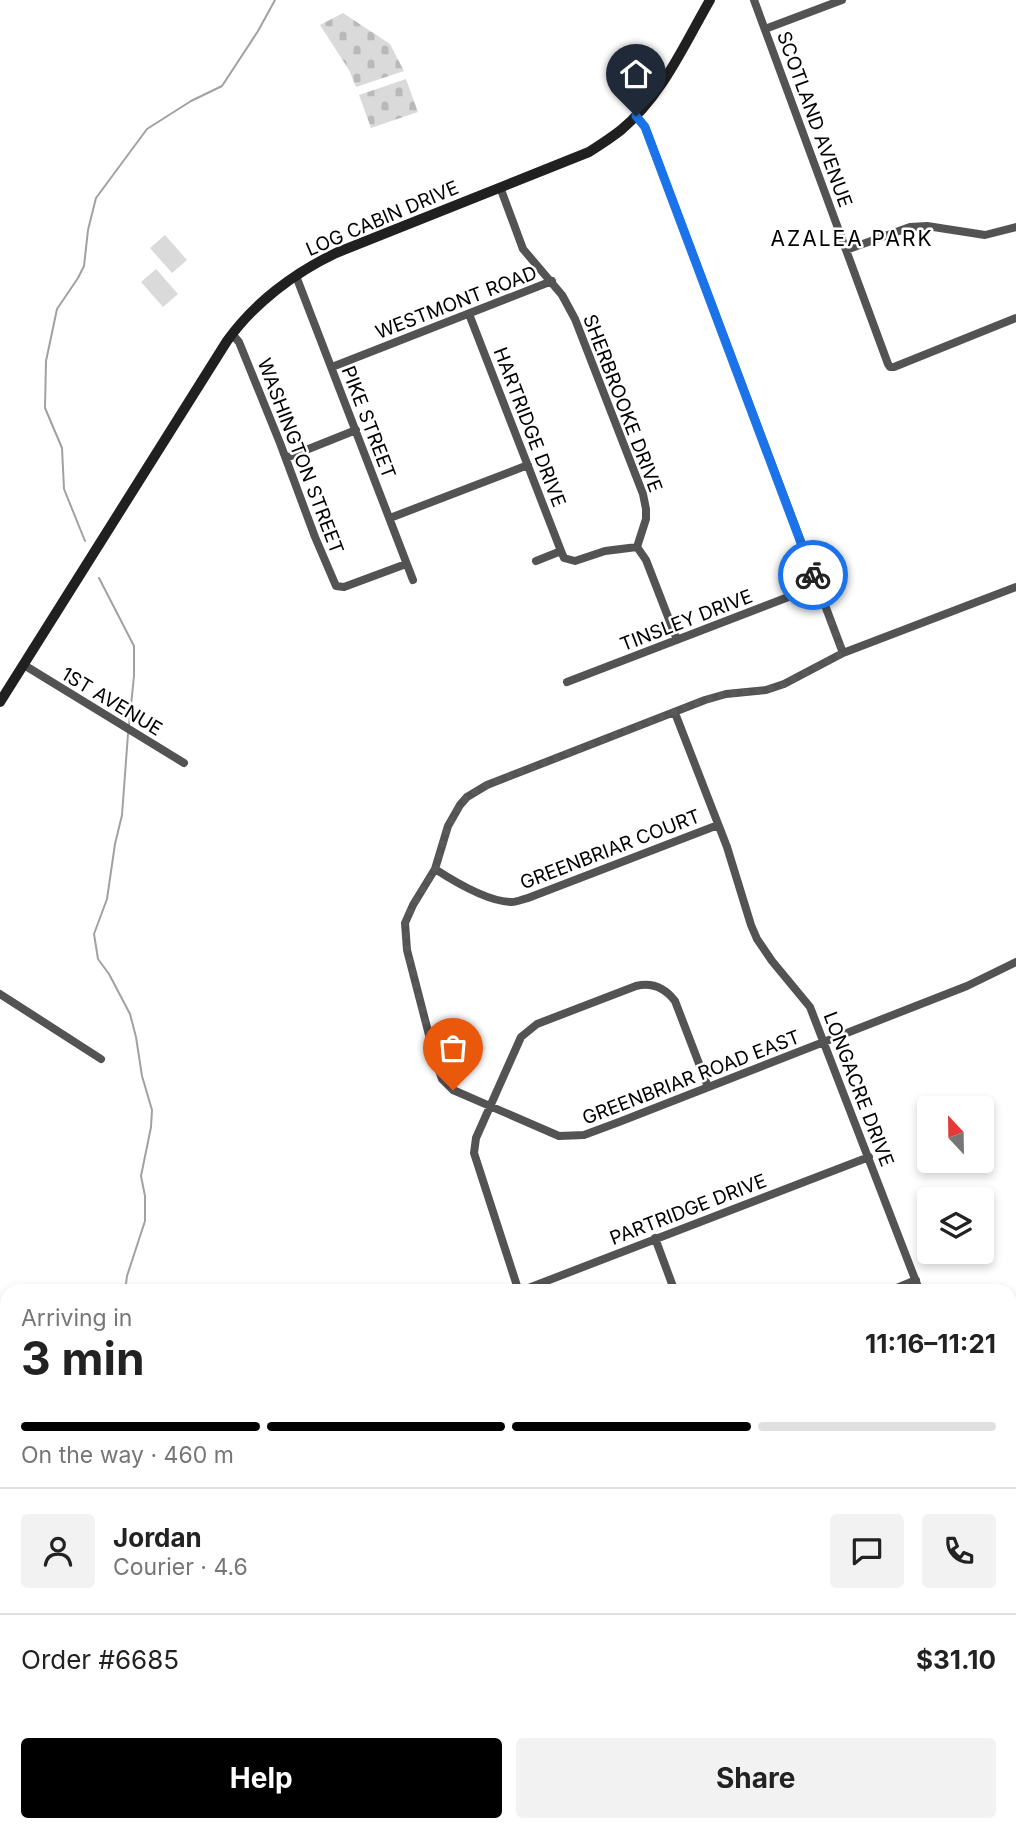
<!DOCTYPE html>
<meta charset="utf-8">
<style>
:root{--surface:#fff;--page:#f2f2f2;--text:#222;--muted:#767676;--line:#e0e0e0;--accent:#000}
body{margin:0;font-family:Inter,sans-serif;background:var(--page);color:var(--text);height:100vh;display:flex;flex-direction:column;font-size:26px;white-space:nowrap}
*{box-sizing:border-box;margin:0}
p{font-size:23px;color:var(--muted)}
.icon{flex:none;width:38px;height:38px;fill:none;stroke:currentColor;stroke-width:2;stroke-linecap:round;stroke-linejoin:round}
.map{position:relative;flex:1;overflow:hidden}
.details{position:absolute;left:0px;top:1284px;width:1017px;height:548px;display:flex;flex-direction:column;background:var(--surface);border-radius:21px 21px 0 0;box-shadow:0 4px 10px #0003}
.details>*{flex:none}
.needle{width:46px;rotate:338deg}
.buttons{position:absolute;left:917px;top:1096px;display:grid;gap:14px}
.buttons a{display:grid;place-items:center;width:77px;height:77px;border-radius:7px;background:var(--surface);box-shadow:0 4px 10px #0003;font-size:35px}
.pin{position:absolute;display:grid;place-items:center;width:60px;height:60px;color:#fff;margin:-72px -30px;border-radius:50% 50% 50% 0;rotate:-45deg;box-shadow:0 0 7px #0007}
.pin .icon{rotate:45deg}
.courier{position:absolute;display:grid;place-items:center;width:70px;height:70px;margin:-35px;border:5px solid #1a73e8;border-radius:50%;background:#fff;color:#222;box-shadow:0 2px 9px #0007}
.head em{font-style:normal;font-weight:700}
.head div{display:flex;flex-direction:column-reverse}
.head{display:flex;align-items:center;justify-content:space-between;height:119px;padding:0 21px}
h1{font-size:46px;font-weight:700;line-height:52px}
.bar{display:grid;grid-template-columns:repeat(4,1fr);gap:10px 7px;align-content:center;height:84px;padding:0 21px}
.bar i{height:9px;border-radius:5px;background:var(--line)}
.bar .current{background:var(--accent)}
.bar p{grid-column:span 4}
.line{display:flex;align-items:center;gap:18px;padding:0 21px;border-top:2px solid var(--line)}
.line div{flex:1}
.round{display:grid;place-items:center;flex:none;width:74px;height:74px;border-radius:7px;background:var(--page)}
.cta{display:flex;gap:14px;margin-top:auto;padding:14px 21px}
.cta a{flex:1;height:80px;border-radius:7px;background:var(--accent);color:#fff;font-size:28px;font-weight:700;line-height:80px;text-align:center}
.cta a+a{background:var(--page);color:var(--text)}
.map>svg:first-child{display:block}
</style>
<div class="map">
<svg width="1016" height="1832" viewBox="0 0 1016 1832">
<defs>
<pattern id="cemetery-stones" width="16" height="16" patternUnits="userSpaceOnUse" patternTransform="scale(1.75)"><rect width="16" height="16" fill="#dadada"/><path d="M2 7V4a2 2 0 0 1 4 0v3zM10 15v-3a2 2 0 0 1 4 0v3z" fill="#b9b9b9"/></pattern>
</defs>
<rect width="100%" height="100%" fill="#fff"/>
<path fill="#dadada" d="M 165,235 L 187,260 L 172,273 L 150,248 Z
M 156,269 L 178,294 L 163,307 L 141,282 Z"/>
<path fill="url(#cemetery-stones)" d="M 343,13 L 390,44 L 404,71 L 356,87 L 349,70 L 320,25 Z
M 406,79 L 418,112 L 371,128 L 359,95 Z
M 7,1452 L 7,1825 L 196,1825 L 198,1832 L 0,1832 L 0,1455 Z"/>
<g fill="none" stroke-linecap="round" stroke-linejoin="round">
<path stroke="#a1a1a1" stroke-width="2" d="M 85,541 L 64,489 L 62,448 L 45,408 L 46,361 L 57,309 L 78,278 L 84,266 L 88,230 L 96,198 L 147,129 L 191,101 L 222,86 L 258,31 L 275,0
M 99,578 L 134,646 L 134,676 L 129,725
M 125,1292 L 127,1276 L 145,1221 L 145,1196 L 141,1176 L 151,1127 L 152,1110 L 142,1076 L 136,1037 L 130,1014 L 109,974 L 98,959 L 94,934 L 107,899 L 115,844 L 122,815 L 128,734
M 144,1292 L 153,1292
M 0,1334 L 7,1332
M 1010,1450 L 1016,1437
M 1010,1722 L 1016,1728"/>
<path stroke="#535353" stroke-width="8" d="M 754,0 L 888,364 L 890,367 L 894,367 L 1016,318
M 765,29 L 842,0
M 636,116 L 645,127 L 843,653
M 500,187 L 523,249 L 562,295 L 575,319 L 643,494 L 646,509 L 646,519 L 637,547
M 846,250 L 910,227 L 927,226 L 985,235 L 1016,227
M 296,276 L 413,580
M 469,314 L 561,551
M 232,334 L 239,342 L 280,443 L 315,537 L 336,586 L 344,587 L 406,564
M 332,367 L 552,281
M 286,458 L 356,430
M 390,518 L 528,465
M 637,547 L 646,560 L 677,640
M 536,561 L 561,551 L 564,558 L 575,561 L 605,551 L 637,547
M 1016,587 L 843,653 L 784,684 L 766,690 L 726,694 L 705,700 L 487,785 L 467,797 L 460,805 L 448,826 L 435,869 L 413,905 L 405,923 L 407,950 L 436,1062 L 442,1079 L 453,1090 L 559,1136 L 584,1135 L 619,1122 L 967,986 L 1016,962
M 24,665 L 184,763
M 567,682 L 817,586
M 675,713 L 727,847 L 751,925 L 757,939 L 772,961 L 810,1007 L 920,1292
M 435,869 C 455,882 488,902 512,902 C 517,902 523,899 528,898 L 718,825
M 0,994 L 101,1059
M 655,1238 L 675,1292
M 518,1292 L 869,1157
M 519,1292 L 474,1153 L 476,1138 L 521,1037 L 537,1024 L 636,986 C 652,982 665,988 675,1001 L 708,1087
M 887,1292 L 916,1280
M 266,1825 L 268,1832
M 418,1825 L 427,1832
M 588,1825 L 591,1832
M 706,1825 L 714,1830 L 737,1825
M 851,1825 L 855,1832"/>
<path stroke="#202020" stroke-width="10" d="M 0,702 L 227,341 C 254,303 294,273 336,253 L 589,152 C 600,145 611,138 621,130 C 662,96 684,45 710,0"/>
</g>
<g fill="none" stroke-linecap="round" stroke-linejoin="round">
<path stroke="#595959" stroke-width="7" stroke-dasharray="0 12.6" d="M 453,1090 L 442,1079 L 436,1062 L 407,950 L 405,923 L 413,905 L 435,869 L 448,826 L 460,805 L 467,797 L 487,785 L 705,700 L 726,694 L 766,690 L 784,684 L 843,653 L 813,575"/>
<path stroke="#1a73e8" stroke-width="9" d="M 636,116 L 645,127 L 813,575"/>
</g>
<g text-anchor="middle" stroke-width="5" stroke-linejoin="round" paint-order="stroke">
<g font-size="19" fill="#000" stroke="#fff">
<text transform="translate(815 119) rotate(70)" y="7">SCOTLAND AVENUE</text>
<text transform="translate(382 218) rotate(-23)" y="7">LOG CABIN DRIVE</text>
<text transform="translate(456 302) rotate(-21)" y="7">WESTMONT ROAD</text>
<text transform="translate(623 403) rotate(69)" y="7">SHERBROOKE DRIVE</text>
<text transform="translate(369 422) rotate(69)" y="7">PIKE STREET</text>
<text transform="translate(530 427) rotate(69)" y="7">HARTRIDGE DRIVE</text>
<text transform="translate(301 456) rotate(69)" y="7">WASHINGTON STREET</text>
<text transform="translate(686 620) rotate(-21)" y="7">TINSLEY DRIVE</text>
<text transform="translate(112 701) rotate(31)" y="7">1ST AVENUE</text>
<text transform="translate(610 849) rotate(-21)" y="7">GREENBRIAR COURT</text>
<text transform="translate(691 1077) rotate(-21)" y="7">GREENBRIAR ROAD EAST</text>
<text transform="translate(859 1089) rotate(69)" y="7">LONGACRE DRIVE</text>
<text transform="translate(688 1209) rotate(-21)" y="7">PARTRIDGE DRIVE</text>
</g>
<g font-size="21" letter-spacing="2" fill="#000" stroke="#fff">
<text x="852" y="246">AZALEA PARK</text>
</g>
</g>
</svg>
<div class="buttons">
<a><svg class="needle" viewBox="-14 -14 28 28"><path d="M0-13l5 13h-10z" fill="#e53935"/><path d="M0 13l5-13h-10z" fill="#767676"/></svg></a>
<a><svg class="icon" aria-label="layers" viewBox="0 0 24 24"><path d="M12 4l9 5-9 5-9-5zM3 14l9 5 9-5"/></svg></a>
</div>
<div class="pin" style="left:453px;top:1090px;background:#ea580c"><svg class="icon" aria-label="bag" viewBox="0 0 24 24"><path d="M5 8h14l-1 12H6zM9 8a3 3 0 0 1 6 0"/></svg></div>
<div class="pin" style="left:636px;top:116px;background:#1f2937"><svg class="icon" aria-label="home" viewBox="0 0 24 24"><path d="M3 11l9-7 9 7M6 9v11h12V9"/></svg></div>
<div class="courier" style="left:813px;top:575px"><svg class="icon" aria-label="bike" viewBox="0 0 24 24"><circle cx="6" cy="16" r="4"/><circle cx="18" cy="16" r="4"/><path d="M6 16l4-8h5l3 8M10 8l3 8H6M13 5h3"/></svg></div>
<section class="details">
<div class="head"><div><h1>3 min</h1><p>Arriving in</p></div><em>11:16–11:21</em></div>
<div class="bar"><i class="current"></i><i class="current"></i><i class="current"></i><i></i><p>On the way · 460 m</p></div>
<div class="line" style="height:126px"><a class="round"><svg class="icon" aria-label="person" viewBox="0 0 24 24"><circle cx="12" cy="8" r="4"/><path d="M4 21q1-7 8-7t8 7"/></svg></a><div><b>Jordan</b><p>Courier · 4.6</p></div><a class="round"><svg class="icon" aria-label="chat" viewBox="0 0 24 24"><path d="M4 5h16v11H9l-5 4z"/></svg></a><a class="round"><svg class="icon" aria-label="phone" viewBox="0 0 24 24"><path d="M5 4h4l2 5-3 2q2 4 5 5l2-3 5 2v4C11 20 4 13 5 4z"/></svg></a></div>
<div class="line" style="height:91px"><div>Order #6685</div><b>$31.10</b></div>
<div class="cta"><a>Help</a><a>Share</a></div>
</section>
</div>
